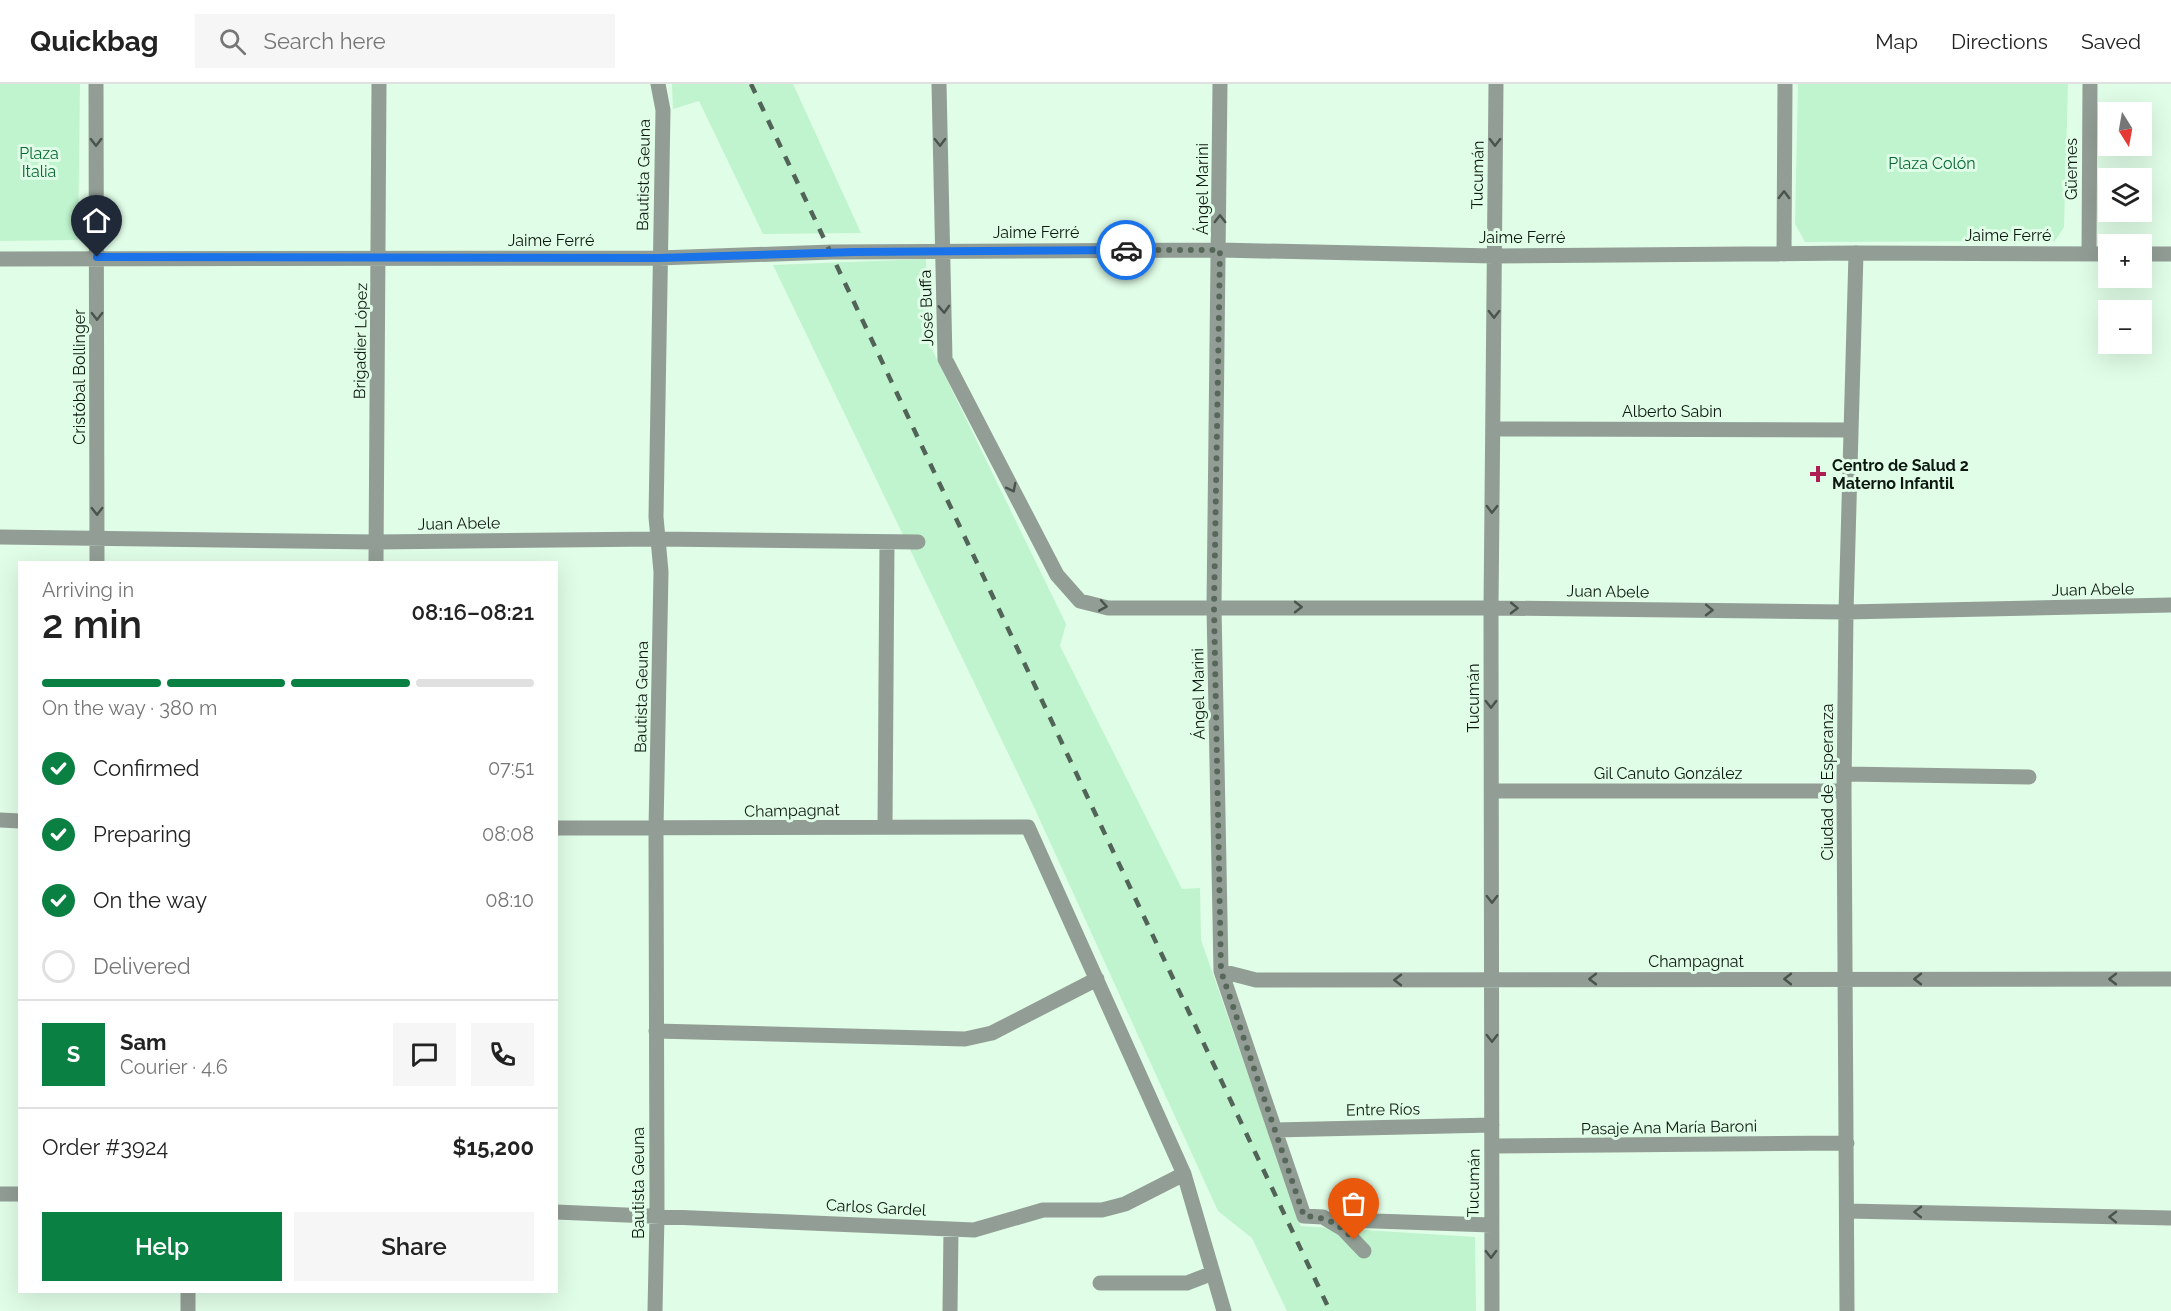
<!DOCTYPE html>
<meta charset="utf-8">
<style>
:root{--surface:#fff;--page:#f6f6f6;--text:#222;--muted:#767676;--line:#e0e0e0;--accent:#0b8043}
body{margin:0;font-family:Raleway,sans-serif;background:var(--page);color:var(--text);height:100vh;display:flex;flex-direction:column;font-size:22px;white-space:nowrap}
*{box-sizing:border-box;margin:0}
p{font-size:20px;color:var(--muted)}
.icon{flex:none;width:33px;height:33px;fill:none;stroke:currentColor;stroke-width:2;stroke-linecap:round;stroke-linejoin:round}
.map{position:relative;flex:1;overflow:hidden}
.sheet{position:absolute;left:18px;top:477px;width:540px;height:732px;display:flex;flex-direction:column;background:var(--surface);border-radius:0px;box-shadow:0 6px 24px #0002}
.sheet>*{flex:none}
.needle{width:39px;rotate:169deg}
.fabs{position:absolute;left:2098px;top:18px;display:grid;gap:12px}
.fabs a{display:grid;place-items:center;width:54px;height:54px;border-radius:0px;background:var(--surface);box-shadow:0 6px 24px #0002;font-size:30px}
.pin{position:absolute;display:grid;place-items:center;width:51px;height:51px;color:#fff;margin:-62px -26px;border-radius:50% 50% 50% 0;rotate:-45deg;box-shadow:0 0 6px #0007}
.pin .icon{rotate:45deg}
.courier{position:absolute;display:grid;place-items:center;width:60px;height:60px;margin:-30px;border:4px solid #1a73e8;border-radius:50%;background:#fff;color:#222;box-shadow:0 2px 8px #0007}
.headline em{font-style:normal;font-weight:600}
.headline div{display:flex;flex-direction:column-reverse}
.headline{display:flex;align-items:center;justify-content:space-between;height:102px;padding:0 24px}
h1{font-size:39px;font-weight:600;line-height:45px}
.bar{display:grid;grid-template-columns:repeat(4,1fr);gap:9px 6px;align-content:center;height:72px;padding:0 24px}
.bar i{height:8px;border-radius:4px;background:var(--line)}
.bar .current{background:var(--accent)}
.bar p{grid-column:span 4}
.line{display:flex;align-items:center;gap:15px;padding:0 24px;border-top:2px solid var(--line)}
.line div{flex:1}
.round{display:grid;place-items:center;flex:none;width:63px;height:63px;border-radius:0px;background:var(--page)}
ol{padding:0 24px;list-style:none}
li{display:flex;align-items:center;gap:18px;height:66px}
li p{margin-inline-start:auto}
li .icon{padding:6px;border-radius:50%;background:var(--accent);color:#fff;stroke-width:4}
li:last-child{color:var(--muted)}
li i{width:33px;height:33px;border:3px solid var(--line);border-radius:50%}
.action{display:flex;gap:12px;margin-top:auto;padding:12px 24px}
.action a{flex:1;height:69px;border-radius:0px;background:var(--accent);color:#fff;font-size:24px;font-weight:600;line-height:69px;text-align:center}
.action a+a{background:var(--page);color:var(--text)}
header{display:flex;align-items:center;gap:36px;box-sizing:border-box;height:84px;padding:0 30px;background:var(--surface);border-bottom:2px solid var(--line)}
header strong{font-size:28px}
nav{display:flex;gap:33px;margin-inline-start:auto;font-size:21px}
.search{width:420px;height:54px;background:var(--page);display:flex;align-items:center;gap:15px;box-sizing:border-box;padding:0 21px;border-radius:0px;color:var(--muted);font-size:22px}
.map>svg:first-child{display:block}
</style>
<header>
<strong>Quickbag</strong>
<div class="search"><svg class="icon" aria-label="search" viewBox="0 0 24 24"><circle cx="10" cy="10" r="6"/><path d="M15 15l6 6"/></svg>Search here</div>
<nav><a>Map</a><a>Directions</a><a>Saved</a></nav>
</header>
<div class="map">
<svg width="2171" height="1227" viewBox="0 0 2171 1227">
<rect width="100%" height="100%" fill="#e0fde7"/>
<path fill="#bff4ce" d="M 0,0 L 80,0 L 78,156 L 0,157 Z
M 672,0 L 793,0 L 861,149 L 763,150 L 699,17 L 673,25 Z
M 1798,0 L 2068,0 L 2064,143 L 2055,157 L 1805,158 L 1795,140 Z
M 926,175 L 928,257 L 1066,540 L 1060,562 L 1182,805 L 1200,804 L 1201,856 L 1301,1142 L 1475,1153 L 1476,1227 L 1287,1227 L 1252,1154 L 1218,1127 L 1034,723 L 773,181 Z"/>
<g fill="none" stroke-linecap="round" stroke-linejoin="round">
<path stroke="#929e95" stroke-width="15" d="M 96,0 L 97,478
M 939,0 L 945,275 L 1057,491 L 1080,517 L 1108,524 L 1491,524 L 1846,528 L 2171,521
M 1220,0 L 1214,523 L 1221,887 L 1304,1132 L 1323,1133 L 1343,1145 L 1364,1167
M 1784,170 L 1785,0
M 2089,170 L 2090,0
M 2142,170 L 2171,170
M 0,175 L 659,174 L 832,168 L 1220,166 L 1494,172 L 1856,169 L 2109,170
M 1493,345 L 1851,346
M 0,453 L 376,458 L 657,455 L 918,458
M 376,478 L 379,0
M 1845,690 L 2029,693
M 1492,707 L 1844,707
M 0,736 L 20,737
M 885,743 L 887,458
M 556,744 L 1028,743 L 1184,1090 L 1224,1227
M 1221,887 L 1256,896 L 2171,895
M 656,947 L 965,955 L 992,949 L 1097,895
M 1275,1046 L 1492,1041
M 1492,1062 L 1847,1059
M 0,1110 L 20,1110
M 1847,1127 L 2171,1134
M 556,1128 L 974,1146 L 1043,1126 L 1102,1126 L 1125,1120 L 1184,1090
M 1332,1138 L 1346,1136 L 1491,1141
M 1100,1199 L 1187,1199 L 1213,1189
M 188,1227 L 188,1208
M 655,1227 L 657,1131 L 656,745 L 661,488 L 656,433 L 663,26 L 658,0
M 950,1227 L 951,1145
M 1492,1227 L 1491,524 L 1496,0
M 1847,1227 L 1844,707 L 1846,528 L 1856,169"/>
<path stroke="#526357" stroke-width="4.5" stroke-dasharray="10 10" stroke-linecap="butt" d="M 751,0 L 1330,1227"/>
</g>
<defs><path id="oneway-chevron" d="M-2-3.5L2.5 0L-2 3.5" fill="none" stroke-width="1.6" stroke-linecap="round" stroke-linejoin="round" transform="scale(1.5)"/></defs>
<g stroke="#49544c">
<use href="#oneway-chevron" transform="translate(96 58) rotate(90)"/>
<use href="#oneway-chevron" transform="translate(940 58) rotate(89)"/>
<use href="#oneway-chevron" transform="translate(1495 58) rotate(91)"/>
<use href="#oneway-chevron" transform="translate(1784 111) rotate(-89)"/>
<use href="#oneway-chevron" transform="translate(1220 135) rotate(-90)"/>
<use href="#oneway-chevron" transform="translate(944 225) rotate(88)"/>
<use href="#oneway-chevron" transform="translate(1494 230) rotate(90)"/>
<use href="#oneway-chevron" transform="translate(97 232) rotate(90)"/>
<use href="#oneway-chevron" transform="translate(1012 404) rotate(63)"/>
<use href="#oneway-chevron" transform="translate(1492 425) rotate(91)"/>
<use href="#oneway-chevron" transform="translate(97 427) rotate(90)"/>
<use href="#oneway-chevron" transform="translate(1103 522) rotate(10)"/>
<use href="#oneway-chevron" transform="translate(1298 523)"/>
<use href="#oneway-chevron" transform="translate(1514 524) rotate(1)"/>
<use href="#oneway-chevron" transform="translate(1709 526) rotate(1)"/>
<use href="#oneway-chevron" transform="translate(1491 620) rotate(90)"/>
<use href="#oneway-chevron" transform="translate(1492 815) rotate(90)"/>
<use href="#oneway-chevron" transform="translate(1593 895) rotate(180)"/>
<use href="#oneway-chevron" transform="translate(1788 895) rotate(180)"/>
<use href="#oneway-chevron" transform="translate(1918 895) rotate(180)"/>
<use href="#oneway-chevron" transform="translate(2113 895) rotate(180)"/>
<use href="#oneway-chevron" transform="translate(1398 896) rotate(180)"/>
<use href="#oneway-chevron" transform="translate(1492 954) rotate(90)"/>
<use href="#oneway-chevron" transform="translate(1918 1128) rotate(-179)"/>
<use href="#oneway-chevron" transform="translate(2113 1133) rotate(-179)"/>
<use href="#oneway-chevron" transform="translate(1491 1170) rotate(89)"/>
</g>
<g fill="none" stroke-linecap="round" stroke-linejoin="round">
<path stroke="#57685b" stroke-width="6" stroke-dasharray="0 10.8" d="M 1126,166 L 1220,166 L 1214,523 L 1221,887 L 1304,1132 C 1327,1133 1338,1139 1354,1156"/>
<path stroke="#1a73e8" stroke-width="8" d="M 97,173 L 659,174 L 854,168 L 1126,166"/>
</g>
<path fill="#ae1e51" stroke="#e0fde7" stroke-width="2" d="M1815 381h6v6h6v6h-6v6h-6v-6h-6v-6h6z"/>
<g text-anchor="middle" stroke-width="6" stroke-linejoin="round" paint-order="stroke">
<g font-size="16" fill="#0a6837" stroke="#e0fde7">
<text x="39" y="75">Plaza<tspan x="39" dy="18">Italia</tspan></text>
<text x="1932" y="85">Plaza Colón</text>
</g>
<g font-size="16" fill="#0d1810" stroke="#e0fde7">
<text transform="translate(2071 85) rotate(-90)" y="6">Güemes</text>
<text transform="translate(643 91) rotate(-89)" y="6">Bautista Geuna</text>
<text transform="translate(1477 91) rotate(-89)" y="6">Tucumán</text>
<text transform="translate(1202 105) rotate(-90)" y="6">Ángel Marini</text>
<text x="1036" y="154">Jaime Ferré</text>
<text x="2008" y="157">Jaime Ferré</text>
<text x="1522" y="159">Jaime Ferré</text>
<text x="551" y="162">Jaime Ferré</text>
<text transform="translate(926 224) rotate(-92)" y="6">José Buffa</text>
<text transform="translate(360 257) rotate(-89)" y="6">Brigadier López</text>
<text transform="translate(79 293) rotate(-90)" y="6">Cristóbal Bollinger</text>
<text x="1672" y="333">Alberto Sabin</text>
<text transform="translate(459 439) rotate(-1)" y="6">Juan Abele</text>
<text transform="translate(2093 505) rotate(-1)" y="6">Juan Abele</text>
<text transform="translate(1608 507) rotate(1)" y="6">Juan Abele</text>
<text transform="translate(1198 610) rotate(-91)" y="6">Ángel Marini</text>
<text transform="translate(641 613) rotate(-89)" y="6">Bautista Geuna</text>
<text transform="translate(1473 614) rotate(-90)" y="6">Tucumán</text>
<text x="1668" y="695">Gil Canuto González</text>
<text transform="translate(1827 698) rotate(-90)" y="6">Ciudad de Esperanza</text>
<text transform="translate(792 726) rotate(-1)" y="6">Champagnat</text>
<text x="1696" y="883">Champagnat</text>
<text transform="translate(1383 1025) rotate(-1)" y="6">Entre Ríos</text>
<text transform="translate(1669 1043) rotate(-1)" y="6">Pasaje Ana María Baroni</text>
<text transform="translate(638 1099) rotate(-90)" y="6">Bautista Geuna</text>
<text transform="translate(1473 1099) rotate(-89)" y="6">Tucumán</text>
<text transform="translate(876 1123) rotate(3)" y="6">Carlos Gardel</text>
</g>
<g font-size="16" font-weight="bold" fill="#0d1810" stroke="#e0fde7" text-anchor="start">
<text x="1832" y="387">Centro de Salud 2<tspan x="1832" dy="18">Materno Infantil</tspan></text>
</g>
</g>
</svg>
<div class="fabs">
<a><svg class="needle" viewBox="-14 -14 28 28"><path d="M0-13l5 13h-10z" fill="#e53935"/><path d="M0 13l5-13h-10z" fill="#767676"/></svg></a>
<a><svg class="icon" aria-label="layers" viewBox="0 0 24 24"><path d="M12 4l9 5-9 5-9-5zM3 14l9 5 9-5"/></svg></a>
<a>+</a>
<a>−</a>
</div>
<div class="pin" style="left:1354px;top:1156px;background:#ea580c"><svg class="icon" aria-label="bag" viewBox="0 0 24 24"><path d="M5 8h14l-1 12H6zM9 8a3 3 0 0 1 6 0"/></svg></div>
<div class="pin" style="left:97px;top:173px;background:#1f2937"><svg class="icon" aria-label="home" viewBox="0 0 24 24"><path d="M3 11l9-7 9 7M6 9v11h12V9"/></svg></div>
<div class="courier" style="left:1126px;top:166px"><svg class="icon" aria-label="car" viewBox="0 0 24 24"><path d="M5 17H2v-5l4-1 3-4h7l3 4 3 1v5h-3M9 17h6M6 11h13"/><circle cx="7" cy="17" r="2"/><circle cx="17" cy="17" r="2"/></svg></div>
<section class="sheet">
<div class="headline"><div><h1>2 min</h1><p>Arriving in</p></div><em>08:16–08:21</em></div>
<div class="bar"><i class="current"></i><i class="current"></i><i class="current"></i><i></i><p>On the way · 380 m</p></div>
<ol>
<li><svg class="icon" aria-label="check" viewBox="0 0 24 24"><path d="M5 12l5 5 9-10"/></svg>Confirmed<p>07:51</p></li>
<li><svg class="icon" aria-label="check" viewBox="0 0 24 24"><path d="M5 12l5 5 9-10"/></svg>Preparing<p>08:08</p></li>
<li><svg class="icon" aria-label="check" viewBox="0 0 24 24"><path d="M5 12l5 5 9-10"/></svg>On the way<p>08:10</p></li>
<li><i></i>Delivered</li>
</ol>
<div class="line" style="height:108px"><b class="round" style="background:var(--accent);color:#fff">S</b><div><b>Sam</b><p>Courier · 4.6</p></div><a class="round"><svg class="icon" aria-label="chat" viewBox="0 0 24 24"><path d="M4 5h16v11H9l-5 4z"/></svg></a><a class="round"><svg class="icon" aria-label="phone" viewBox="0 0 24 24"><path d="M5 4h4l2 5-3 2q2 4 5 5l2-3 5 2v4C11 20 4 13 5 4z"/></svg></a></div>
<div class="line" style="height:78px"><div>Order #3924</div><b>$15,200</b></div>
<div class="action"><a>Help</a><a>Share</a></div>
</section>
</div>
